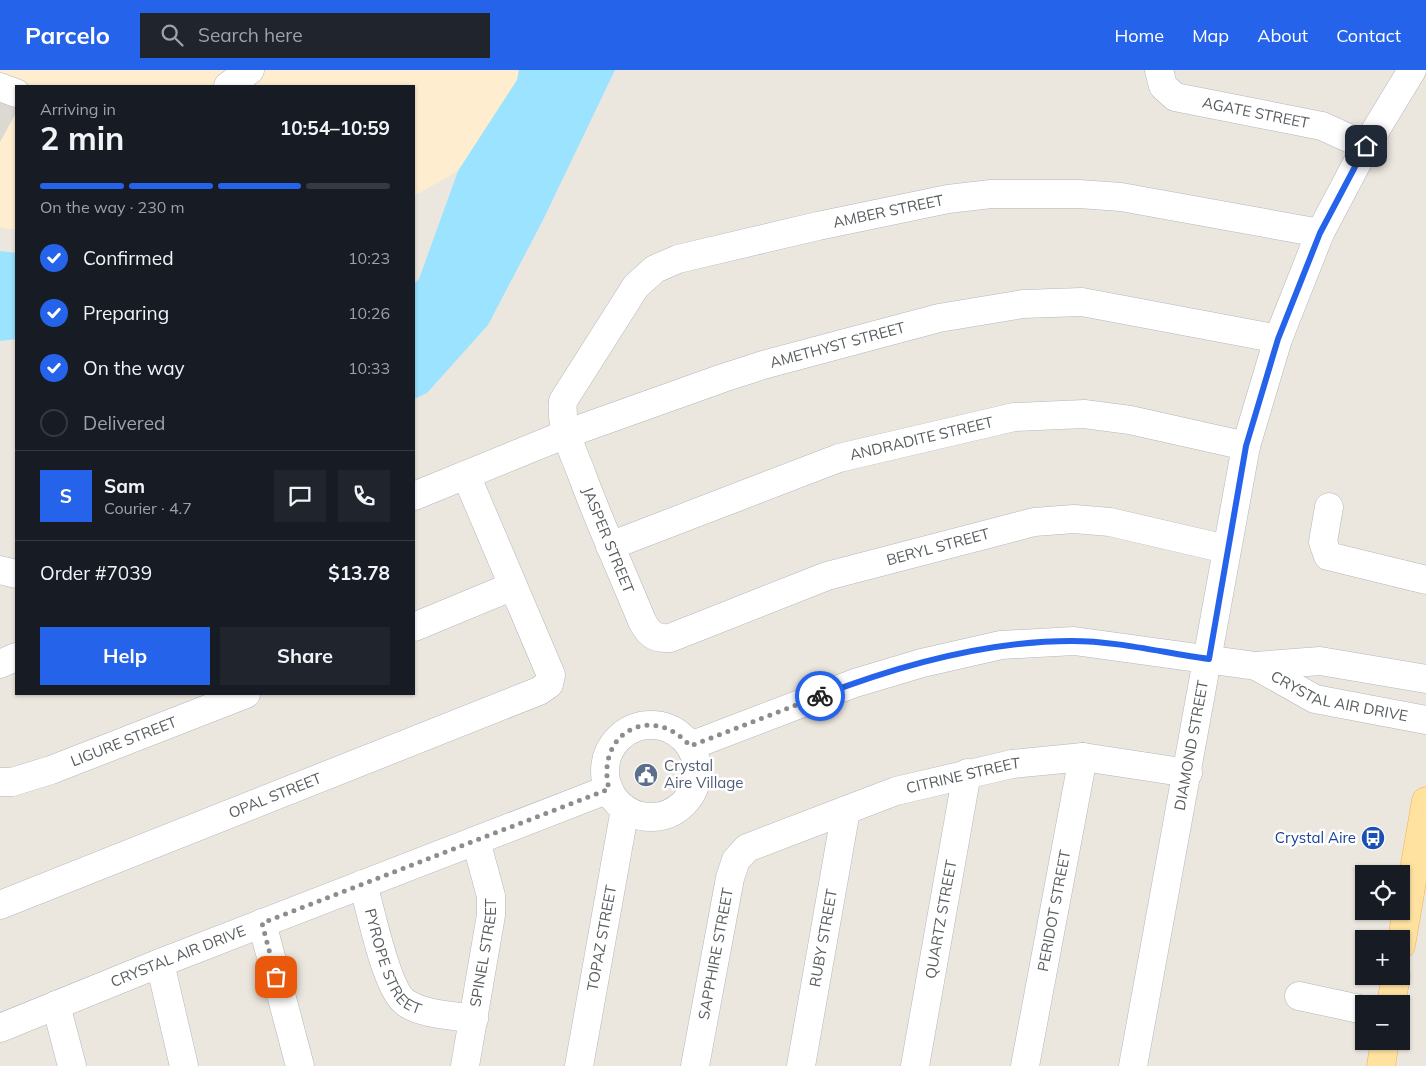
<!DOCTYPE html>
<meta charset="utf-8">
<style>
:root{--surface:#171b24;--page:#20242c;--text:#f1f3f6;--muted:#9ea1a6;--line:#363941;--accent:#2563eb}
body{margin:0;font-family:Mulish,sans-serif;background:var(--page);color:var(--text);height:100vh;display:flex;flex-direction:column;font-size:19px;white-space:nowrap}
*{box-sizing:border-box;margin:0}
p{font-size:16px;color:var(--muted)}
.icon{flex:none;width:28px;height:28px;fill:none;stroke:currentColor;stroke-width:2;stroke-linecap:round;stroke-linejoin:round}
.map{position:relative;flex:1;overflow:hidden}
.drawer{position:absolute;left:15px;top:15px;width:400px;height:610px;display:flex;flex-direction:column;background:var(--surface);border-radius:0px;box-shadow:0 1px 4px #0004}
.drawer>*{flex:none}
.buttons{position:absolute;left:1355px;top:795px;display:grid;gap:10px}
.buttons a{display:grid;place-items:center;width:55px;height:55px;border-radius:0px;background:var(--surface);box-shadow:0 1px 4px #0004;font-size:25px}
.pin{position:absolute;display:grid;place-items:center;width:42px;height:42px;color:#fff;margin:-21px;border-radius:10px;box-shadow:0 2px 8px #0006}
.courier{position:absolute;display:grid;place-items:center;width:50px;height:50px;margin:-25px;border:4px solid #2563eb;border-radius:50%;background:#fff;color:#222;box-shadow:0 1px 6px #0007}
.summary em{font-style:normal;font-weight:700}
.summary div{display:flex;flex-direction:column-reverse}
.summary{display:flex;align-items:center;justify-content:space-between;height:85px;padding:0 25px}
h1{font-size:32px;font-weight:700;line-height:38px}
.bar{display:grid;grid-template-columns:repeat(4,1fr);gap:8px 5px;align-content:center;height:60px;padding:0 25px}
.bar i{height:6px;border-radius:4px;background:var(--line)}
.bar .current{background:var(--accent)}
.bar p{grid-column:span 4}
.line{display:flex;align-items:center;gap:12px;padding:0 25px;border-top:1px solid var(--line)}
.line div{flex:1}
.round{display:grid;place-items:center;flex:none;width:52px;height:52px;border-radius:0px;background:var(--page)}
ol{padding:0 25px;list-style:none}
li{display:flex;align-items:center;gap:15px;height:55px}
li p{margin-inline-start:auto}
li .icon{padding:5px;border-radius:50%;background:var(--accent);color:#fff;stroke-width:4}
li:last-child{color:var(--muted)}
li i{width:28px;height:28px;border:2px solid var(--line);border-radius:50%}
.action{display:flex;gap:10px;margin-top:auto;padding:10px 25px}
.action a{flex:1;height:58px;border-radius:0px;background:var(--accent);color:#fff;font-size:20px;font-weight:700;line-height:58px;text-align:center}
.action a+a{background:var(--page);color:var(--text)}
header{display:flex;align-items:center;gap:30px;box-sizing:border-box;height:70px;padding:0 25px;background:var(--accent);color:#fff}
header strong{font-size:24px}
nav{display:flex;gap:28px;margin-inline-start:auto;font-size:18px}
.search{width:350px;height:45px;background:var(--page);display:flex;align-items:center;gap:12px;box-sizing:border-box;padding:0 18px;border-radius:0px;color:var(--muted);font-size:19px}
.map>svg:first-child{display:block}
</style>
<header>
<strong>Parcelo</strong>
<div class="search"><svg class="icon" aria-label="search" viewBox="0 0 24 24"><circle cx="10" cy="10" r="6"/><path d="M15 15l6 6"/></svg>Search here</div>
<nav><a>Home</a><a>Map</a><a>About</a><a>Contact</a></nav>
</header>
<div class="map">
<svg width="1426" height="996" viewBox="0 0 1426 996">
<rect width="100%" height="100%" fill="#ece7de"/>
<path fill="#ffedd0" d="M 0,0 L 519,0 L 517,10 L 458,101 L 414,126 L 414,16 L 16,16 L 16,160 L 0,157 Z"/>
<path fill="#dcd9d3" d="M 0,30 L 16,37 L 16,43 L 0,72 Z"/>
<path fill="#9be3ff" d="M 519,0 L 615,0 L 542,152 L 488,255 L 427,323 L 414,329 L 414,214 L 419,209 L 458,101 L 517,10 Z
M 0,181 L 16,183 L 16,269 L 0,271 Z"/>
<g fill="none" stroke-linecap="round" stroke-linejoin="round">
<g stroke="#b2b6ba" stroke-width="29">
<g id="minor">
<path id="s1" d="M 1159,0 L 1163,16 L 1175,27 L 1322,56 L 1366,76"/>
<path d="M 228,16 L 250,0"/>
<path d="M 0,17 L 16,23"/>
<path id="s2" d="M 414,426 L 566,364 L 723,308 L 763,295 L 939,248 L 1023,234 L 1082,232 L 1278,269"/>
<path d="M 1329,437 L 1323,472 L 1328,486 L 1426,510"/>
<path id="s3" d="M 610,476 L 839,388 L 1014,347 L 1084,344 L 1130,350 L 1246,376"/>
<path id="s4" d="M 1226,479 L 1110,452 L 1074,449 L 1034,452 L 827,506 L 670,568 C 654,569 649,564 642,551 C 622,502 600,454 582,405 C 573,381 560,357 563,331 L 636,216 L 655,199 L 678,189 L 818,156 L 948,129 L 991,124 L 1079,124 L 1121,127 L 1320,163"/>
<path d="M 0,500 L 16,504"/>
<path d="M 414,557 L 513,516"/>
<path d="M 0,594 L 16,587"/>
<path id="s5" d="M 1256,596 L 1315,629 L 1426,650"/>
<circle cx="651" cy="701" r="46"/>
<path d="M 690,676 L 855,613 L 922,593 L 1001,575 L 1074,571 L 1256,596 L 1320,591 L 1426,609"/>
<path id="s6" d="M 0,712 L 12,712 L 51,700 L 246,624"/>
<path id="s7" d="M 363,814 C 371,840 386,920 406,933 C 424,945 453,945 474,949"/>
<path id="s8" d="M 0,835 L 539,621 L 549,614 L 551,605 L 466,405"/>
<path d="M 262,853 L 300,996"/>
<path d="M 160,893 L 184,996"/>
<path d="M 1299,926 L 1364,940"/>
<path d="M 56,935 L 72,996"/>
<path id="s9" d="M 0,958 L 160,893 L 609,719"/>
<path id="s10" d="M 465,996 L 491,845 L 491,826 L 476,771"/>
<path id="s11" d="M 579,996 L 625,739"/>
<path id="s12" d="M 695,996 L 730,808 L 736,790 L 747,778 L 896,721 L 1012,694 L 1083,687 L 1188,703"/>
<path id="s13" d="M 801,996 L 846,740"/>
<path id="s14" d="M 915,996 L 967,703"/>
<path id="s15" d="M 1025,996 L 1083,687"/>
<path id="s16" d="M 1133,996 L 1246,376 L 1278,269 L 1320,163 L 1366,76 L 1412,0"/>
</g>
</g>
<g stroke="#f6ad4d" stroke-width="29">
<path id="major" d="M 1401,875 L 1426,731
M 1391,934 L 1396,906
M 1381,996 L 1385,971"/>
</g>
<use href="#minor" stroke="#fff" stroke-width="28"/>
<use href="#major" stroke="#ffe1a0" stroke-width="28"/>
</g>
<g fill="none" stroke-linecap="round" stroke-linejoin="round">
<path stroke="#8c8d8c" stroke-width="5" stroke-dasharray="0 9" d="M 276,907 L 262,853 L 609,719 C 595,663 652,632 690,676 L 820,626"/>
<path stroke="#2563eb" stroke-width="6" d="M 820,626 C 900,595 986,571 1072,571 C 1117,571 1164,583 1209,589 L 1246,376 L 1278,269 L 1320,163 L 1366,76"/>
</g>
<defs>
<g id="civic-disc" transform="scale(1.25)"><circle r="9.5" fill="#5c6f8a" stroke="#fff"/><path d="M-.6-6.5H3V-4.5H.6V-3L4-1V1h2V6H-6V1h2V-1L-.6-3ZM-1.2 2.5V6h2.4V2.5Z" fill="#fff"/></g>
<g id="bus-disc" transform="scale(1.25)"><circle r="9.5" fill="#1a4fb4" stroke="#fff"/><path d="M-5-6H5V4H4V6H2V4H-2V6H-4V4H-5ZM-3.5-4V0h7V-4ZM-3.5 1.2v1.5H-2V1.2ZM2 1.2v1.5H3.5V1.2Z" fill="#fff"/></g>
</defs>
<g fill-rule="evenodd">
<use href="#civic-disc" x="646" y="705"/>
<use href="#bus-disc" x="1373" y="768"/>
</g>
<g text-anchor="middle" stroke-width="5" stroke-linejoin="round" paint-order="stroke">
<g font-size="15" fill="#585d60" stroke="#fff">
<text dy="5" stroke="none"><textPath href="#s1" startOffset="115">AGATE STREET</textPath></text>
<text dy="5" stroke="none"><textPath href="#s4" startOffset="1251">AMBER STREET</textPath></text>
<text dy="5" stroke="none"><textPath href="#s2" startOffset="450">AMETHYST STREET</textPath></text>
<text dy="5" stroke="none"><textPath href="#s3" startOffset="330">ANDRADITE STREET</textPath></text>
<text transform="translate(608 470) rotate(68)" y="5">JASPER STREET</text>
<text transform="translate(938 477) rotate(-15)" y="5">BERYL STREET</text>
<text dy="5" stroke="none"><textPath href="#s5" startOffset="90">CRYSTAL AIR DRIVE</textPath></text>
<text dy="5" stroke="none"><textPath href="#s6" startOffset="131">LIGURE STREET</textPath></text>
<text dy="5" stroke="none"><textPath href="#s16" startOffset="326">DIAMOND STREET</textPath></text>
<text dy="5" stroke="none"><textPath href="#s12" startOffset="455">CITRINE STREET</textPath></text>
<text dy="5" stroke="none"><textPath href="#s8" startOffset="296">OPAL STREET</textPath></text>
<text dy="5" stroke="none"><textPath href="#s15" startOffset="158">PERIDOT STREET</textPath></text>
<text dy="5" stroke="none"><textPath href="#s14" startOffset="149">QUARTZ STREET</textPath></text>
<text dy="5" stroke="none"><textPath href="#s11" startOffset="130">TOPAZ STREET</textPath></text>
<text dy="5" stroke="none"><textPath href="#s13" startOffset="130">RUBY STREET</textPath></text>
<text dy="5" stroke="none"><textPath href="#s10" startOffset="115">SPINEL STREET</textPath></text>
<text dy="5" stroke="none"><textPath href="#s12" startOffset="114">SAPPHIRE STREET</textPath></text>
<text dy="5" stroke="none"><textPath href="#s9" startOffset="192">CRYSTAL AIR DRIVE</textPath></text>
<text dy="5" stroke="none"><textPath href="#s7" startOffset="85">PYROPE STREET</textPath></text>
</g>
<g font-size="15" fill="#4e5e75" stroke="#fff" text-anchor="start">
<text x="664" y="701">Crystal<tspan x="664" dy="17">Aire Village</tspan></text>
</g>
<g font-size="15" fill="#164399" stroke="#fff" text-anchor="end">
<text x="1356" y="773">Crystal Aire</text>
</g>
</g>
</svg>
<div class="buttons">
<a><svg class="icon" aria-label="locate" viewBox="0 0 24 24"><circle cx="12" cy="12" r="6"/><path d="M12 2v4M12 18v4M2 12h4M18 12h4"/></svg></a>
<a>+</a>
<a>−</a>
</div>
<div class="pin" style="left:276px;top:907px;background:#ea580c"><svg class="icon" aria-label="bag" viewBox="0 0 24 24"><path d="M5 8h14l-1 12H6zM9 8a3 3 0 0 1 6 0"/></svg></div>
<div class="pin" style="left:1366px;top:76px;background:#1f2937"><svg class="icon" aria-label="home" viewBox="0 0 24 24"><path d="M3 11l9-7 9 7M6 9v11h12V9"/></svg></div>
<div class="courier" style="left:820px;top:626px"><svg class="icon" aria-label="bike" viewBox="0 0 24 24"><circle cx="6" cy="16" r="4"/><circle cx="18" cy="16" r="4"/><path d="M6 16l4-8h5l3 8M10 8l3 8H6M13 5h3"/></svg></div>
<section class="drawer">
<div class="summary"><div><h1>2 min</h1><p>Arriving in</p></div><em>10:54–10:59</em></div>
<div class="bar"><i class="current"></i><i class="current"></i><i class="current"></i><i></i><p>On the way · 230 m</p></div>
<ol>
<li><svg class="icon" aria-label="check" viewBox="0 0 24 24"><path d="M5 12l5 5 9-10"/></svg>Confirmed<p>10:23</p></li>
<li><svg class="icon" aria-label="check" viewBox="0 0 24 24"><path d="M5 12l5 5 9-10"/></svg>Preparing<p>10:26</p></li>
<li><svg class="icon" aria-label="check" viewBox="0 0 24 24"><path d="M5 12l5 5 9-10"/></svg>On the way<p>10:33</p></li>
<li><i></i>Delivered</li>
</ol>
<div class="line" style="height:90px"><b class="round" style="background:var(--accent);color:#fff">S</b><div><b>Sam</b><p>Courier · 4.7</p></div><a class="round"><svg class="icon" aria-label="chat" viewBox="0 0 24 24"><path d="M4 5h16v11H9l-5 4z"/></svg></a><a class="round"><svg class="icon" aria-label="phone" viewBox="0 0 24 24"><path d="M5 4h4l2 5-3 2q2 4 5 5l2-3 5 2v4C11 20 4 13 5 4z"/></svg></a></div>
<div class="line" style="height:65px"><div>Order #7039</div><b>$13.78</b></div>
<div class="action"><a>Help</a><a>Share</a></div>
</section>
</div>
